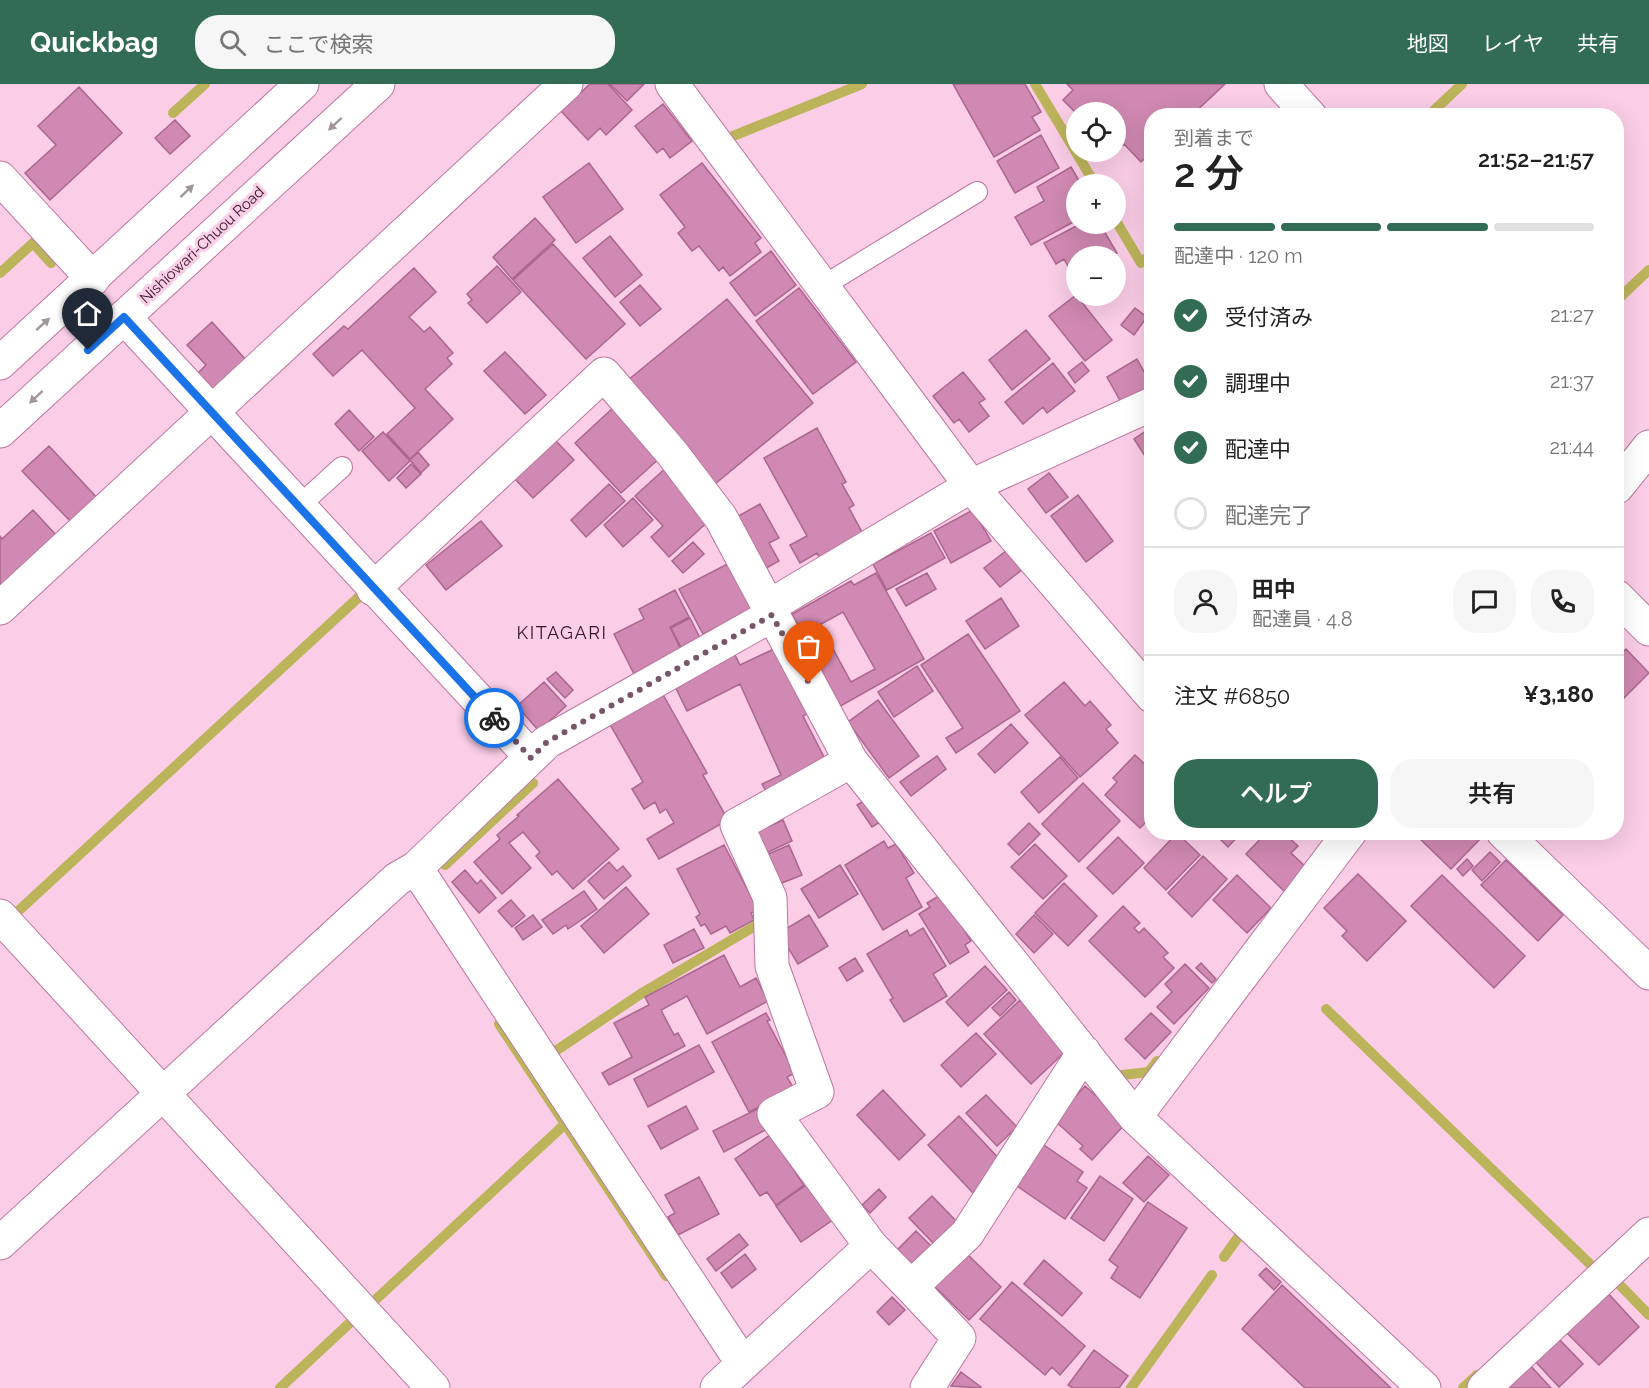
<!DOCTYPE html>
<html lang="ja">
<meta charset="utf-8">
<style>
:root{--surface:#fff;--page:#f6f6f6;--text:#222;--muted:#767676;--line:#e0e0e0;--accent:#336c54}
body{margin:0;font-family:Raleway,"Noto Sans JP",sans-serif;background:var(--page);color:var(--text);height:100vh;display:flex;flex-direction:column;font-size:22px;white-space:nowrap}
*{box-sizing:border-box;margin:0}
p{font-size:20px;color:var(--muted)}
.icon{flex:none;width:33px;height:33px;fill:none;stroke:currentColor;stroke-width:2;stroke-linecap:round;stroke-linejoin:round}
.map{position:relative;flex:1;overflow:hidden}
.side{position:absolute;left:1144px;top:24px;width:480px;height:732px;display:flex;flex-direction:column;background:var(--surface);border-radius:24px;box-shadow:0 6px 24px #0002}
.side>*{flex:none}
.tools{position:absolute;left:1066px;top:18px;display:grid;gap:12px}
.tools a{display:grid;place-items:center;width:60px;height:60px;border-radius:50%;background:var(--surface);box-shadow:0 6px 24px #0002;font-size:30px}
.pin{position:absolute;display:grid;place-items:center;width:51px;height:51px;color:#fff;margin:-62px -26px;border-radius:50% 50% 50% 0;rotate:-45deg;box-shadow:0 0 6px #0007}
.pin .icon{rotate:45deg}
.courier{position:absolute;display:grid;place-items:center;width:60px;height:60px;margin:-30px;border:4px solid #1a73e8;border-radius:50%;background:#fff;color:#222;box-shadow:0 2px 8px #0007}
.head em{font-style:normal;font-weight:600}
.head div{display:flex;flex-direction:column-reverse}
.head{display:flex;align-items:center;justify-content:space-between;height:102px;padding:0 30px}
h1{font-size:39px;font-weight:600;line-height:45px}
.bar{display:grid;grid-template-columns:repeat(4,1fr);gap:9px 6px;align-content:center;height:72px;padding:0 30px}
.bar i{height:8px;border-radius:4px;background:var(--line)}
.bar .selected{background:var(--accent)}
.bar p{grid-column:span 4}
.line{display:flex;align-items:center;gap:15px;padding:0 30px;border-top:2px solid var(--line)}
.line div{flex:1}
.round{display:grid;place-items:center;flex:none;width:63px;height:63px;border-radius:24px;background:var(--page)}
ol{padding:0 30px;list-style:none}
li{display:flex;align-items:center;gap:18px;height:66px}
li p{margin-inline-start:auto}
li .icon{padding:6px;border-radius:50%;background:var(--accent);color:#fff;stroke-width:4}
li:last-child{color:var(--muted)}
li i{width:33px;height:33px;border:3px solid var(--line);border-radius:50%}
.button{display:flex;gap:12px;margin-top:auto;padding:12px 30px}
.button a{flex:1;height:69px;border-radius:24px;background:var(--accent);color:#fff;font-size:24px;font-weight:600;line-height:69px;text-align:center}
.button a+a{background:var(--page);color:var(--text)}
header{display:flex;align-items:center;gap:36px;box-sizing:border-box;height:84px;padding:0 30px;background:var(--accent);color:#fff}
header strong{font-size:28px}
nav{display:flex;gap:33px;margin-inline-start:auto;font-size:21px}
.search{width:420px;height:54px;background:var(--page);display:flex;align-items:center;gap:15px;box-sizing:border-box;padding:0 21px;border-radius:24px;color:var(--muted);font-size:22px}
.map>svg:first-child{display:block}
</style>
<header>
<strong>Quickbag</strong>
<div class="search"><svg class="icon" aria-label="search" viewBox="0 0 24 24"><circle cx="10" cy="10" r="6"/><path d="M15 15l6 6"/></svg>ここで検索</div>
<nav><a>地図</a><a>レイヤ</a><a>共有</a></nav>
</header>
<div class="map">
<svg width="1649" height="1304" viewBox="0 0 1649 1304">
<rect width="100%" height="100%" fill="#fbcde7"/>
<g fill="none" stroke-linecap="round" stroke-linejoin="round">
<path stroke="#bcb45a" stroke-width="10" d="M 1035,0 L 1095,100
M 173,29 L 205,0
M 1428,32 L 1462,0
M 733,52 L 862,0
M 1116,137 L 1141,179 L 1152,169
M 33,159 L 51,179
M 0,189 L 43,150
M 1617,216 L 1649,186
M 445,781 L 533,699
M 15,830 L 360,512
M 1326,925 L 1593,1183
M 499,940 L 666,1192
M 557,966 L 642,909 L 760,839
M 1122,991 L 1149,988 L 1157,977
M 1224,1173 L 1239,1152
M 1616,1197 L 1649,1231
M 372,1219 L 564,1041
M 280,1304 L 354,1235
M 1131,1304 L 1212,1191
M 1463,1304 L 1477,1291"/>
</g>
<path fill="#d089b2" stroke="#aa668e" stroke-width="1.5" d="M 590,0 L 608,0 L 632,26 L 606,51 L 600,44 L 588,56 L 561,27 Z
M 610,0 L 644,0 L 627,17 Z
M 953,0 L 1025,0 L 1041,28 L 1032,33 L 1040,46 L 994,73 Z
M 1067,0 L 1225,0 L 1191,32 L 1152,32 L 1152,68 L 1141,78 L 1124,60 L 1116,67 L 1116,28 L 1077,30 L 1063,16 L 1073,6 Z
M 79,3 L 122,49 L 50,116 L 25,89 L 56,61 L 38,42 Z
M 663,20 L 692,57 L 670,74 L 663,64 L 657,69 L 635,42 Z
M 175,36 L 190,52 L 170,70 L 155,54 Z
M 1041,51 L 1059,84 L 1015,109 L 997,77 Z
M 589,79 L 623,125 L 576,159 L 543,113 Z
M 702,79 L 761,154 L 755,159 L 761,168 L 730,192 L 723,183 L 719,187 L 699,162 L 692,167 L 678,149 L 685,143 L 660,111 Z
M 1071,83 L 1081,100 L 1077,100 L 1077,136 L 1031,161 L 1015,133 L 1044,117 L 1037,103 Z
M 535,134 L 555,156 L 512,195 L 493,173 Z
M 1080,140 L 1100,140 L 1117,169 L 1109,172 L 1077,172 L 1077,191 L 1074,193 L 1064,175 L 1056,180 L 1044,159 Z
M 610,152 L 642,191 L 615,213 L 583,174 Z
M 553,160 L 625,240 L 586,275 L 513,196 Z
M 771,167 L 796,201 L 755,232 L 730,199 Z
M 497,182 L 521,208 L 487,239 L 468,219 L 472,216 L 467,210 Z
M 414,184 L 436,208 L 409,233 L 424,248 L 430,243 L 453,269 L 447,274 L 452,280 L 425,305 L 453,335 L 410,375 L 387,350 L 415,324 L 362,266 L 333,292 L 313,270 L 344,242 L 348,245 Z
M 640,201 L 661,225 L 640,242 L 620,218 Z
M 799,204 L 856,278 L 813,310 L 756,237 Z
M 1076,211 L 1112,256 L 1085,277 L 1049,232 Z
M 727,215 L 813,319 L 715,400 L 628,296 Z
M 1135,224 L 1147,233 L 1134,251 L 1121,241 Z
M 212,238 L 247,277 L 214,307 L 198,289 L 206,281 L 187,261 Z
M 1026,246 L 1050,275 L 1012,306 L 989,276 Z
M 505,268 L 546,311 L 525,330 L 484,287 Z
M 1137,275 L 1152,302 L 1122,320 L 1107,293 Z
M 1082,278 L 1089,287 L 1075,299 L 1068,289 Z
M 1053,279 L 1075,307 L 1047,329 L 1043,323 L 1023,340 L 1005,318 Z
M 963,288 L 985,315 L 979,319 L 989,332 L 969,348 L 959,335 L 954,339 L 933,312 Z
M 615,322 L 662,372 L 621,409 L 575,359 Z
M 349,326 L 374,353 L 359,367 L 335,340 Z
M 1152,343 L 1152,383 L 1134,355 Z
M 817,344 L 846,398 L 842,400 L 854,421 L 849,424 L 863,450 L 820,474 L 817,469 L 800,479 L 790,461 L 807,452 L 764,374 Z
M 383,348 L 410,377 L 389,397 L 362,367 Z
M 556,357 L 574,376 L 533,414 L 515,395 Z
M 49,362 L 99,416 L 73,440 L 22,387 Z
M 418,368 L 429,381 L 421,389 L 410,376 Z
M 411,380 L 421,390 L 406,404 L 397,394 Z
M 669,381 L 711,435 L 669,473 L 651,453 L 663,442 L 635,412 Z
M 1049,389 L 1068,413 L 1046,429 L 1028,405 Z
M 609,400 L 625,417 L 586,453 L 571,436 Z
M 1078,411 L 1113,457 L 1086,478 L 1051,432 Z
M 633,414 L 653,436 L 623,463 L 604,441 Z
M 760,420 L 779,454 L 769,459 L 779,477 L 761,487 L 733,435 Z
M 33,426 L 57,452 L 0,506 L 0,452 L 2,455 Z
M 973,426 L 991,457 L 951,479 L 934,447 Z
M 481,437 L 502,462 L 446,506 L 426,481 Z
M 931,449 L 945,474 L 887,506 L 873,480 Z
M 693,458 L 704,470 L 683,489 L 672,477 Z
M 1007,466 L 1023,485 L 1000,503 L 984,484 Z
M 737,475 L 754,524 L 719,551 L 715,544 L 703,550 L 679,505 Z
M 876,489 L 924,575 L 837,624 L 809,575 L 832,563 L 851,598 L 875,585 L 843,528 L 803,550 L 792,530 L 851,497 L 854,501 Z
M 927,489 L 936,505 L 906,522 L 896,505 Z
M 675,506 L 689,533 L 670,543 L 683,570 L 636,594 L 614,550 L 644,535 L 639,525 Z
M 1001,514 L 1019,542 L 985,565 L 966,537 Z
M 690,534 L 703,560 L 684,569 L 671,544 Z
M 968,550 L 1020,627 L 956,669 L 946,654 L 963,644 L 921,581 Z
M 776,564 L 809,629 L 803,632 L 826,677 L 769,713 L 762,700 L 781,691 L 740,600 L 687,627 L 672,596 L 732,565 L 740,581 Z
M 1626,565 L 1649,589 L 1617,621 L 1617,574 Z
M 917,582 L 933,607 L 894,633 L 878,608 Z
M 556,588 L 573,606 L 565,614 L 547,595 Z
M 544,598 L 566,622 L 539,647 L 517,622 Z
M 1064,598 L 1085,622 L 1090,617 L 1111,641 L 1106,645 L 1118,659 L 1080,693 L 1025,631 Z
M 661,607 L 707,689 L 703,691 L 728,736 L 659,775 L 647,755 L 674,739 L 666,725 L 660,729 L 655,718 L 644,725 L 632,705 L 643,698 L 608,637 Z
M 878,616 L 919,672 L 889,694 L 848,638 Z
M 1011,640 L 1028,659 L 995,689 L 978,670 Z
M 1135,671 L 1152,687 L 1152,693 L 1148,697 L 1152,701 L 1152,732 L 1140,744 L 1105,711 L 1117,698 L 1113,694 Z
M 937,672 L 946,685 L 911,712 L 900,698 Z
M 1060,673 L 1078,694 L 1039,729 L 1021,708 Z
M 558,695 L 619,765 L 573,805 L 557,787 L 552,791 L 536,772 L 540,768 L 523,748 L 509,759 L 531,784 L 502,810 L 474,778 L 500,755 L 497,751 L 519,732 L 517,731 Z
M 1083,699 L 1120,737 L 1079,778 L 1042,740 Z
M 865,716 L 880,738 L 872,743 L 857,721 Z
M 783,736 L 792,757 L 764,770 L 754,749 Z
M 1029,739 L 1040,750 L 1019,771 L 1008,760 Z
M 1213,748 L 1242,748 L 1228,763 Z
M 1267,748 L 1277,755 L 1284,749 L 1298,762 L 1291,769 L 1307,784 L 1285,808 L 1246,770 Z
M 1413,748 L 1475,748 L 1481,754 L 1451,785 Z
M 1177,749 L 1200,771 L 1166,806 L 1144,784 Z
M 1118,753 L 1144,779 L 1113,810 L 1087,784 Z
M 884,757 L 888,764 L 896,760 L 914,789 L 906,794 L 922,823 L 883,846 L 845,781 Z
M 1035,760 L 1067,792 L 1043,815 L 1011,783 Z
M 724,761 L 758,826 L 751,829 L 754,836 L 730,849 L 726,842 L 711,850 L 705,840 L 701,842 L 696,833 L 700,830 L 677,785 Z
M 789,761 L 802,791 L 777,801 L 764,772 Z
M 1490,768 L 1500,778 L 1482,797 L 1472,786 Z
M 1203,772 L 1227,795 L 1192,833 L 1168,809 Z
M 1467,775 L 1473,782 L 1463,792 L 1457,785 Z
M 1506,776 L 1563,831 L 1538,857 L 1481,801 Z
M 609,778 L 617,787 L 623,782 L 631,792 L 604,815 L 588,797 Z
M 840,781 L 858,810 L 819,834 L 801,805 Z
M 465,786 L 477,800 L 481,796 L 496,814 L 479,829 L 452,798 Z
M 1358,790 L 1406,837 L 1367,877 L 1342,852 L 1347,847 L 1324,824 Z
M 1237,791 L 1271,824 L 1247,849 L 1213,816 Z
M 1442,791 L 1525,872 L 1494,904 L 1411,822 Z
M 1064,799 L 1097,832 L 1068,862 L 1035,829 Z
M 626,803 L 649,830 L 604,869 L 581,842 Z
M 584,807 L 597,825 L 568,845 L 566,841 L 553,850 L 542,836 Z
M 942,810 L 971,857 L 965,861 L 969,868 L 950,880 L 919,830 L 930,823 L 927,819 Z
M 511,816 L 525,832 L 512,843 L 498,827 Z
M 1123,822 L 1140,839 L 1134,844 L 1139,849 L 1144,844 L 1168,869 L 1163,873 L 1174,884 L 1145,913 L 1089,857 Z
M 533,831 L 542,843 L 523,856 L 515,844 Z
M 809,831 L 828,862 L 798,880 L 779,849 Z
M 1034,831 L 1053,850 L 1034,869 L 1016,850 Z
M 923,844 L 946,882 L 933,890 L 947,912 L 904,938 L 890,916 L 893,914 L 867,870 L 907,846 L 910,852 Z
M 694,845 L 704,864 L 673,879 L 664,861 Z
M 724,871 L 740,903 L 756,894 L 768,917 L 707,950 L 687,912 L 661,926 L 674,951 L 678,949 L 685,962 L 609,1001 L 602,989 L 632,973 L 614,939 L 649,921 L 645,913 Z
M 855,874 L 863,887 L 847,897 L 839,884 Z
M 1201,879 L 1216,895 L 1212,899 L 1196,884 Z
M 1185,880 L 1209,904 L 1174,940 L 1157,923 L 1172,908 L 1165,900 Z
M 985,882 L 1007,906 L 968,942 L 946,918 Z
M 1009,908 L 1016,916 L 1000,932 L 992,924 Z
M 1020,916 L 1067,966 L 1031,1000 L 984,950 Z
M 766,929 L 770,936 L 767,937 L 795,989 L 787,993 L 794,1005 L 749,1028 L 712,958 Z
M 1151,929 L 1171,948 L 1145,975 L 1125,955 Z
M 976,949 L 996,970 L 961,1003 L 941,981 Z
M 699,961 L 714,988 L 648,1023 L 634,995 Z
M 1085,1002 L 1126,1039 L 1092,1076 L 1080,1065 L 1083,1062 L 1054,1036 Z
M 883,1006 L 925,1051 L 899,1076 L 857,1031 Z
M 986,1011 L 1017,1043 L 997,1062 L 966,1029 Z
M 686,1022 L 698,1045 L 661,1065 L 648,1042 Z
M 761,1023 L 771,1043 L 724,1068 L 713,1047 Z
M 959,1032 L 1004,1080 L 973,1109 L 928,1061 Z
M 770,1051 L 804,1101 L 776,1121 L 767,1108 L 760,1112 L 735,1075 Z
M 1041,1059 L 1083,1088 L 1077,1097 L 1087,1104 L 1065,1135 L 1014,1100 Z
M 1148,1072 L 1169,1091 L 1144,1118 L 1123,1099 Z
M 1100,1092 L 1133,1115 L 1104,1157 L 1071,1134 Z
M 699,1093 L 719,1130 L 678,1151 L 668,1133 L 675,1129 L 665,1111 Z
M 812,1097 L 837,1133 L 801,1158 L 776,1122 Z
M 879,1105 L 886,1113 L 870,1129 L 862,1121 Z
M 932,1112 L 959,1140 L 936,1162 L 909,1134 Z
M 1148,1118 L 1187,1144 L 1140,1214 L 1111,1194 L 1118,1183 L 1109,1176 Z
M 916,1147 L 935,1166 L 915,1185 L 897,1166 Z
M 739,1150 L 748,1161 L 716,1187 L 707,1175 Z
M 965,1168 L 1001,1203 L 969,1236 L 933,1201 Z
M 745,1170 L 756,1185 L 732,1204 L 721,1189 Z
M 1044,1176 L 1082,1209 L 1062,1232 L 1024,1200 Z
M 1266,1184 L 1281,1198 L 1274,1206 L 1259,1191 Z
M 1012,1198 L 1085,1262 L 1060,1291 L 1052,1283 L 1045,1291 L 980,1235 Z
M 1282,1201 L 1391,1304 L 1305,1304 L 1242,1245 Z
M 1606,1207 L 1639,1243 L 1599,1281 L 1564,1246 Z
M 892,1213 L 905,1226 L 889,1241 L 877,1228 Z
M 1557,1253 L 1583,1280 L 1559,1303 L 1533,1275 Z
M 1094,1266 L 1128,1292 L 1119,1304 L 1073,1304 L 1068,1301 Z
M 1527,1278 L 1551,1304 L 1499,1304 Z
M 961,1288 L 981,1303 L 980,1304 L 951,1302 Z"/>
<g fill="none" stroke-linecap="round" stroke-linejoin="round">
<g stroke="#bc769f" stroke-width="22">
<path id="lane" d="M 823,202 L 977,108
M 298,423 L 342,383"/>
</g>
<g stroke="#bc769f" stroke-width="35">
<path id="street" d="M 672,0 L 971,402 L 1152,612
M 1281,0 L 1310,32
M 0,94 L 93,195
M 124,233 L 531,673
M 1617,403 L 1649,363
M 373,505 L 604,290 L 672,369 L 721,434 L 851,677 L 1135,1033 L 1424,1304
M 1617,513 L 1649,545
M 768,523 L 971,402 L 1152,320
M 0,524 L 566,0
M 851,677 L 737,741 L 770,814 L 772,882 L 817,1008 L 774,1030 L 871,1162 L 911,1203
M 1503,748 L 1649,889
M 416,784 L 743,1280
M 0,832 L 433,1304
M 1135,1033 L 1350,748
M 0,1159 L 397,795 L 416,784 L 547,658 L 772,531
M 717,1304 L 871,1162
M 927,1304 L 959,1254 L 911,1203 L 967,1150 L 1084,968
M 1484,1304 L 1649,1150"/>
</g>
<g stroke="#bc769f" stroke-width="35">
<path id="primary" d="M 0,279 L 302,0
M 0,347 L 378,0"/>
</g>
<use href="#lane" stroke="#fff" stroke-width="20"/>
<use href="#street" stroke="#fff" stroke-width="33"/>
<use href="#primary" stroke="#fff" stroke-width="33"/>
</g>
<defs><path id="oneway-solid" d="M-6-.8H1V-3.2L6.5 0L1 3.2V.8H-6Z" transform="scale(1.5)"/></defs>
<g fill="#a2969d">
<use href="#oneway-solid" transform="translate(335 40) rotate(137)"/>
<use href="#oneway-solid" transform="translate(187 107) rotate(-43)"/>
<use href="#oneway-solid" transform="translate(43 240) rotate(-42)"/>
<use href="#oneway-solid" transform="translate(36 313) rotate(137)"/>
</g>
<g fill="none" stroke-linecap="round" stroke-linejoin="round">
<path stroke="#78566a" stroke-width="6" stroke-dasharray="0 10.8" d="M 494,634 L 531,674 L 547,658 L 772,531 L 809,599"/>
<path stroke="#1a73e8" stroke-width="8" d="M 88,266 L 124,233 L 494,634"/>
</g>
<g text-anchor="middle" stroke-width="6" stroke-linejoin="round" paint-order="stroke">
<g font-size="15" fill="#311626" stroke="#fbcde7">
<text transform="translate(202 161) rotate(-43)" y="5">Nishiowari-Chuou Road</text>
</g>
<g font-size="18" letter-spacing="1.5" fill="#311626" stroke="#fbcde7">
<text x="562" y="555">KITAGARI</text>
</g>
</g>
</svg>
<div class="tools">
<a><svg class="icon" aria-label="locate" viewBox="0 0 24 24"><circle cx="12" cy="12" r="6"/><path d="M12 2v4M12 18v4M2 12h4M18 12h4"/></svg></a>
<a>+</a>
<a>−</a>
</div>
<div class="pin" style="left:809px;top:599px;background:#ea580c"><svg class="icon" aria-label="bag" viewBox="0 0 24 24"><path d="M5 8h14l-1 12H6zM9 8a3 3 0 0 1 6 0"/></svg></div>
<div class="pin" style="left:88px;top:266px;background:#1f2937"><svg class="icon" aria-label="home" viewBox="0 0 24 24"><path d="M3 11l9-7 9 7M6 9v11h12V9"/></svg></div>
<div class="courier" style="left:494px;top:634px"><svg class="icon" aria-label="bike" viewBox="0 0 24 24"><circle cx="6" cy="16" r="4"/><circle cx="18" cy="16" r="4"/><path d="M6 16l4-8h5l3 8M10 8l3 8H6M13 5h3"/></svg></div>
<section class="side">
<div class="head"><div><h1>2 分</h1><p>到着まで</p></div><em>21:52–21:57</em></div>
<div class="bar"><i class="selected"></i><i class="selected"></i><i class="selected"></i><i></i><p>配達中 · 120 m</p></div>
<ol>
<li><svg class="icon" aria-label="check" viewBox="0 0 24 24"><path d="M5 12l5 5 9-10"/></svg>受付済み<p>21:27</p></li>
<li><svg class="icon" aria-label="check" viewBox="0 0 24 24"><path d="M5 12l5 5 9-10"/></svg>調理中<p>21:37</p></li>
<li><svg class="icon" aria-label="check" viewBox="0 0 24 24"><path d="M5 12l5 5 9-10"/></svg>配達中<p>21:44</p></li>
<li><i></i>配達完了</li>
</ol>
<div class="line" style="height:108px"><a class="round"><svg class="icon" aria-label="person" viewBox="0 0 24 24"><circle cx="12" cy="8" r="4"/><path d="M4 21q1-7 8-7t8 7"/></svg></a><div><b>田中</b><p>配達員 · 4.8</p></div><a class="round"><svg class="icon" aria-label="chat" viewBox="0 0 24 24"><path d="M4 5h16v11H9l-5 4z"/></svg></a><a class="round"><svg class="icon" aria-label="phone" viewBox="0 0 24 24"><path d="M5 4h4l2 5-3 2q2 4 5 5l2-3 5 2v4C11 20 4 13 5 4z"/></svg></a></div>
<div class="line" style="height:78px"><div>注文 #6850</div><b>¥3,180</b></div>
<div class="button"><a>ヘルプ</a><a>共有</a></div>
</section>
</div>
